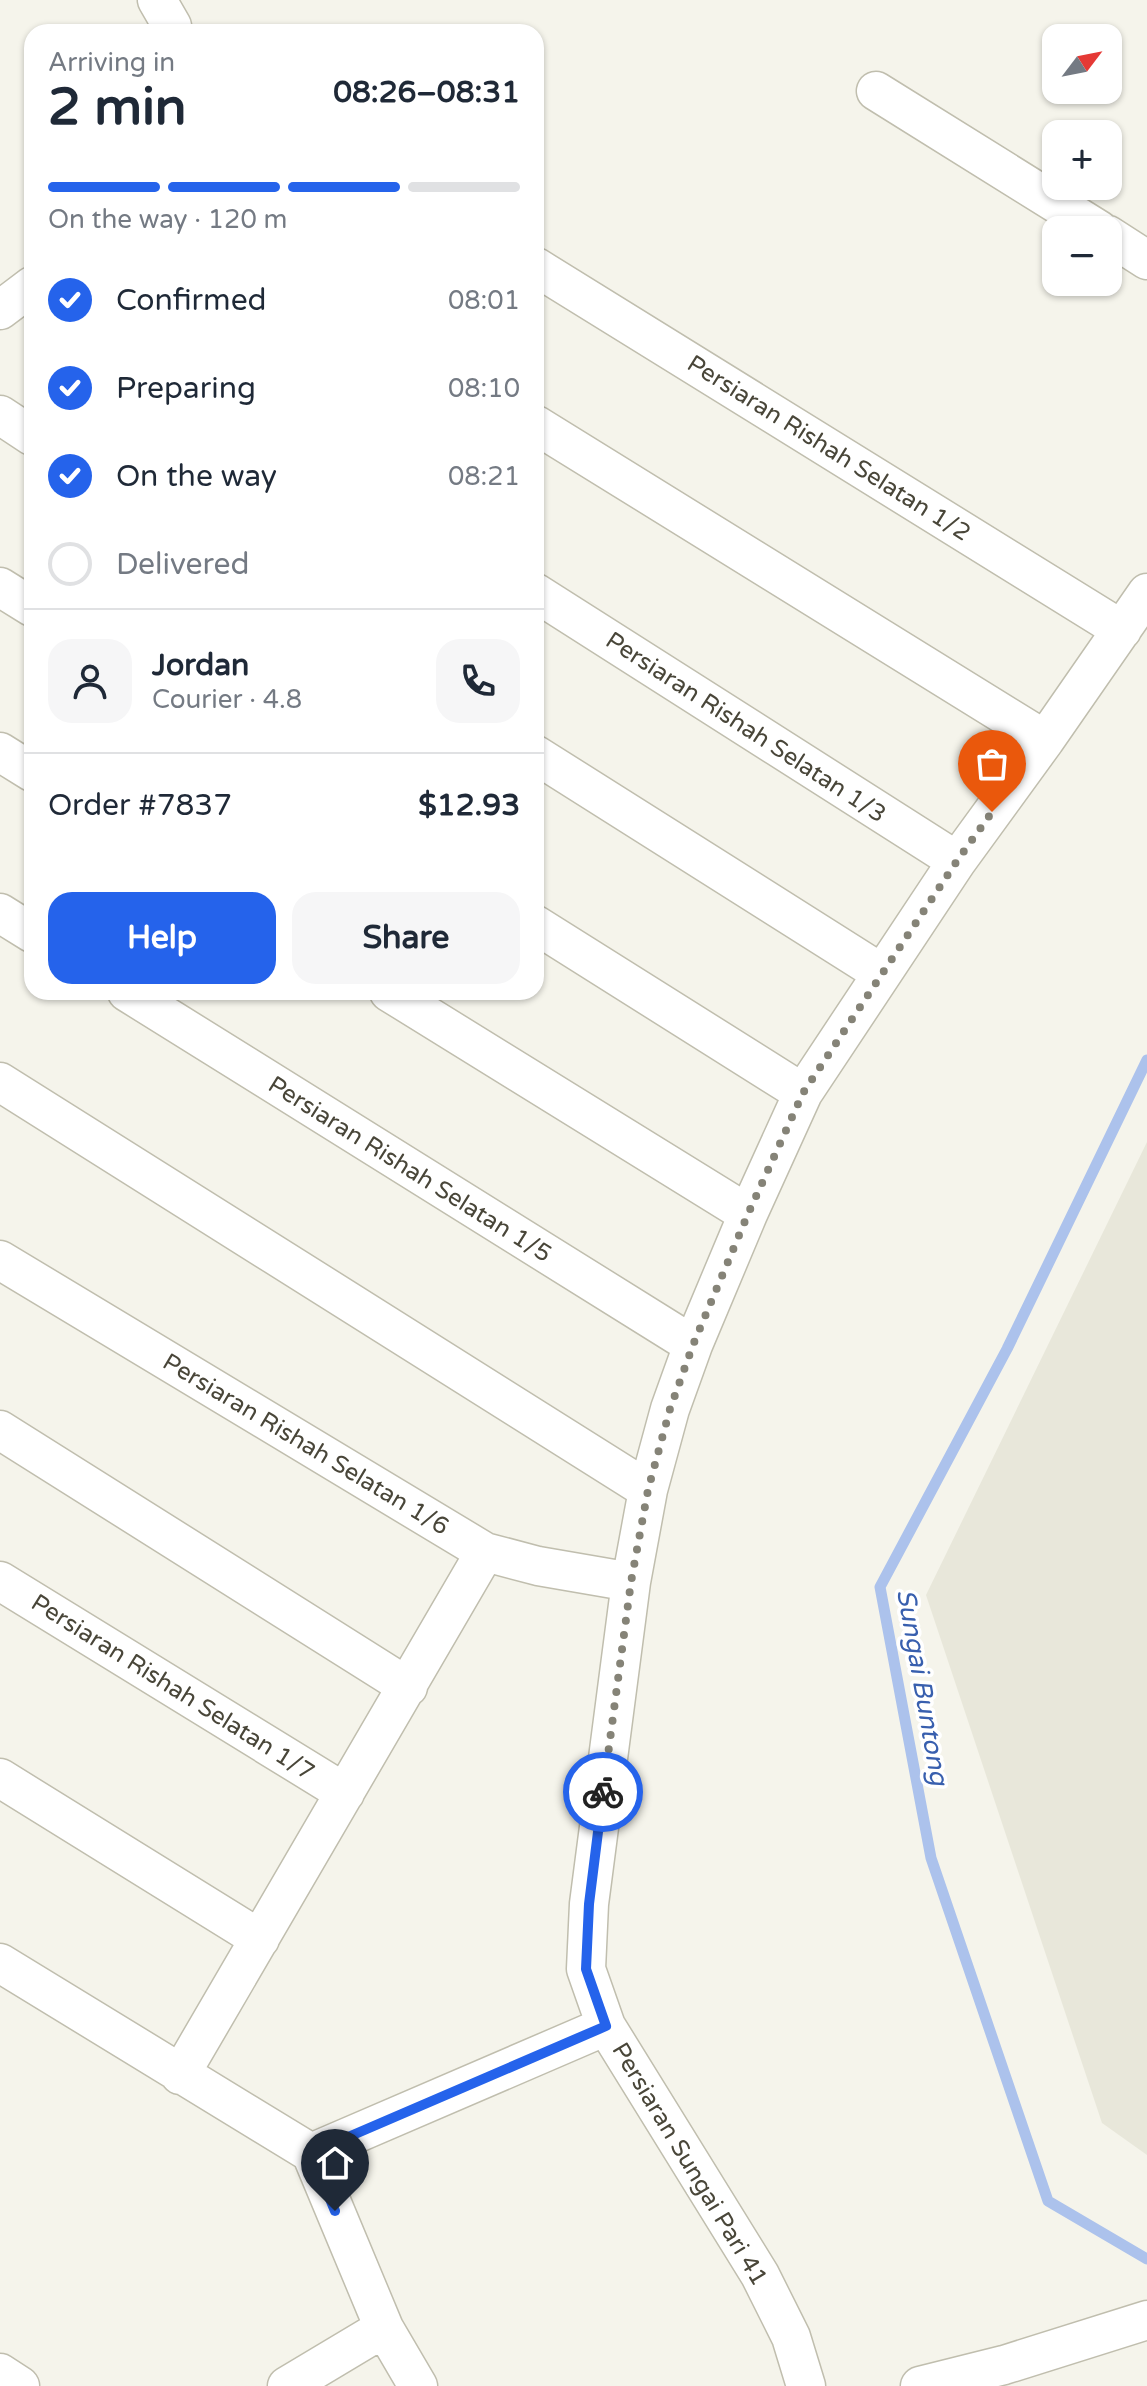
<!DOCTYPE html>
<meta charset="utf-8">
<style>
:root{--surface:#fff;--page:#f6f6f7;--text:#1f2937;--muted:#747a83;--line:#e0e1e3;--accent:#2563eb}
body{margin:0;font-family:"Varela Round",sans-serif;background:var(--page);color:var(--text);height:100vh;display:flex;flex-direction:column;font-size:30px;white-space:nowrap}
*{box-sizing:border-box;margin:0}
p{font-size:26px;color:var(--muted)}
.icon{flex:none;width:44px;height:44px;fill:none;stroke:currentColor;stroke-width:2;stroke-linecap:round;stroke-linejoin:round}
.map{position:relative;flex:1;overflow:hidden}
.side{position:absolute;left:24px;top:24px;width:520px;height:976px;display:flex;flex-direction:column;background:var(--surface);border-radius:24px;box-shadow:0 2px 6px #0004}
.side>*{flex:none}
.needle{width:52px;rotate:58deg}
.buttons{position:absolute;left:1042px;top:24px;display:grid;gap:16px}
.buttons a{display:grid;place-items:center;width:80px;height:80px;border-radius:16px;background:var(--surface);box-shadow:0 2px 6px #0004;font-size:40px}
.pin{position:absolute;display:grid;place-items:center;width:68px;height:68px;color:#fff;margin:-82px -34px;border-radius:50% 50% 50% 0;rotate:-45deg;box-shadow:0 0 8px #0007}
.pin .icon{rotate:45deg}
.courier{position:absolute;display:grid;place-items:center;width:80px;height:80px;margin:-40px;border:6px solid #2563eb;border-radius:50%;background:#fff;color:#222;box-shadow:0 2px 10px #0007}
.head em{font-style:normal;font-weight:800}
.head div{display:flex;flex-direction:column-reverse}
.head{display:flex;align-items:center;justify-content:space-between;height:136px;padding:0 24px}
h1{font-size:52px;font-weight:800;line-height:60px}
.bar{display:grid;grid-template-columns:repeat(4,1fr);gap:12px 8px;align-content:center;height:96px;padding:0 24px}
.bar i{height:10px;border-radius:6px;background:var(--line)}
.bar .active{background:var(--accent)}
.bar p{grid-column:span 4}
.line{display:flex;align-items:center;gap:20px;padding:0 24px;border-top:2px solid var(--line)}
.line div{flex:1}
.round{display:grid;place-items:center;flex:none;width:84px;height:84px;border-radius:24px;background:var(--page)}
ol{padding:0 24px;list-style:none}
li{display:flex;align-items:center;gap:24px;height:88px}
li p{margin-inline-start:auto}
li .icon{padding:8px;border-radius:50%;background:var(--accent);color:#fff;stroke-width:4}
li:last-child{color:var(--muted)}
li i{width:44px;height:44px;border:4px solid var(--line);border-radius:50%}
.action{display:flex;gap:16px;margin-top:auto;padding:16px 24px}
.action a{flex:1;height:92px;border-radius:24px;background:var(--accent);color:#fff;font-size:32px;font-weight:800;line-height:92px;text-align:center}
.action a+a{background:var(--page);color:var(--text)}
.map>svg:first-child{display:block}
</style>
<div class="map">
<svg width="1147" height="2386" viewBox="0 0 1147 2386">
<rect width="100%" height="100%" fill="#f5f4eb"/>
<path fill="#e8e7da" d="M 1147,1142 L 1147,2155 L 1102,2123 L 926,1595 Z"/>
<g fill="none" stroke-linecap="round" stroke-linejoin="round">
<path stroke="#acc2ec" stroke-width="11" d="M 1147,1060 L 1007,1349 L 880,1587 L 931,1858 L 1048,2201 L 1147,2259"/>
<g stroke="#c0beae" stroke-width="41">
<path id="minor" d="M 157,0 L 172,26
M 876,91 L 1099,230
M 1108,235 L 1147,260
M 536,267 L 1122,630
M 0,310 L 32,286
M 0,415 L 32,436
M 536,425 L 1045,740
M 0,587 L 32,607
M 536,593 L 957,861
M 0,752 L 32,772
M 536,755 L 881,973
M 0,913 L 32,933
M 536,925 L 803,1093
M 127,992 L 693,1345
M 389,992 L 748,1214
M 0,1082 L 648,1490
M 0,1260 L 485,1552 L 538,1566 L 631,1582
M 0,1430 L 408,1687
M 0,1581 L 345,1793
M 0,1778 L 260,1939
M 0,1963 L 311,2153 L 606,2026
M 180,2075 L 485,1552
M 311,2153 L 384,2328 L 418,2386
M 0,2373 L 20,2386
M 287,2386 L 384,2328
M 806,2386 L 791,2337 L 760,2275 L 606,2026 L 586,1969 L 589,1904 L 631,1582 L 648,1490 L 670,1409 L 693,1345 L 748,1214 L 803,1093 L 957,861 L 1045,740 L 1147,593
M 920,2386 L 1004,2365 L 1147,2320"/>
</g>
<use href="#minor" stroke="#fff" stroke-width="38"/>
</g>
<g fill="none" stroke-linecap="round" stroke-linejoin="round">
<path stroke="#858377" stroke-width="8" stroke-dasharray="0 14.4" d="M 603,1792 L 631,1582 L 648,1490 L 670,1409 L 693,1345 L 748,1214 L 803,1093 L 957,861 L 992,812"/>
<path stroke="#2563eb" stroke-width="10" d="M 335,2211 L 311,2153 L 606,2026 L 586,1969 L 589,1904 L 603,1792"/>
</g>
<g text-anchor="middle" stroke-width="7" stroke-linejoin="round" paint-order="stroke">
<g font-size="24" fill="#494639" stroke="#fff">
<text transform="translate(829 448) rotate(32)" y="8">Persiaran Rishah Selatan 1/2</text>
<text transform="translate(746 727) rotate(33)" y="8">Persiaran Rishah Selatan 1/3</text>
<text transform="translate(410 1169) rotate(32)" y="8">Persiaran Rishah Selatan 1/5</text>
<text transform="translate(306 1444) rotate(31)" y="8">Persiaran Rishah Selatan 1/6</text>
<text transform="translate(173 1687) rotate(32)" y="8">Persiaran Rishah Selatan 1/7</text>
<text transform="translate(690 2164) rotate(59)" y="8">Persiaran Sungai Pari 41</text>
</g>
<g font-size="26" font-style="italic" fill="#385fae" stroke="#fff">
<text transform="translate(923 1687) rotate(80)" y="9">Sungai Buntong</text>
</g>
</g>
</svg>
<div class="buttons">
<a><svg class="needle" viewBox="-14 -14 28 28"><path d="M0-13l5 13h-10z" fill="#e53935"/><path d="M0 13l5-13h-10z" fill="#747a83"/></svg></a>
<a>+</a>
<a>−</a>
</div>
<div class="pin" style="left:992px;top:812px;background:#ea580c"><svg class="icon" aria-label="bag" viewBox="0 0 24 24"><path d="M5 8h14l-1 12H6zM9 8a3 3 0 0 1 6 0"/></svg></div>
<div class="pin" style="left:335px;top:2211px;background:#1f2937"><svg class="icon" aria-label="home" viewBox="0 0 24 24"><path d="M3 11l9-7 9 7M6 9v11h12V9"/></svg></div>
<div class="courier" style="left:603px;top:1792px"><svg class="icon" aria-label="bike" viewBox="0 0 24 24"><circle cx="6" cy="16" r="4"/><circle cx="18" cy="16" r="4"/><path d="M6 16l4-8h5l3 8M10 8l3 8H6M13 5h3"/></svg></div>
<section class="side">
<div class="head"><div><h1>2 min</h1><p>Arriving in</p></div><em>08:26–08:31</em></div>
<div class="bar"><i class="active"></i><i class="active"></i><i class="active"></i><i></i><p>On the way · 120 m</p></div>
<ol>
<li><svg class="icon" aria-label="check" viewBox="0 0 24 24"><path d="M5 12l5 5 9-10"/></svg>Confirmed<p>08:01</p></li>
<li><svg class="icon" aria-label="check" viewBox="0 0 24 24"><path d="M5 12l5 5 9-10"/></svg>Preparing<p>08:10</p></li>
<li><svg class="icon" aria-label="check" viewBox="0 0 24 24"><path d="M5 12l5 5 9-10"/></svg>On the way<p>08:21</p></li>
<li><i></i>Delivered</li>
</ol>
<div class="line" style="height:144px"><a class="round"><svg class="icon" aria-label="person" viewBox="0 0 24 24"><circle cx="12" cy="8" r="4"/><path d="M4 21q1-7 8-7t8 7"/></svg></a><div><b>Jordan</b><p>Courier · 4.8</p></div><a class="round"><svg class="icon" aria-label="phone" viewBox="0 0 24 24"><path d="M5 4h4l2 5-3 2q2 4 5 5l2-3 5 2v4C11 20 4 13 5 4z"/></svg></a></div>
<div class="line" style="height:104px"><div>Order #7837</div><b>$12.93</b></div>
<div class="action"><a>Help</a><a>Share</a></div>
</section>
</div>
